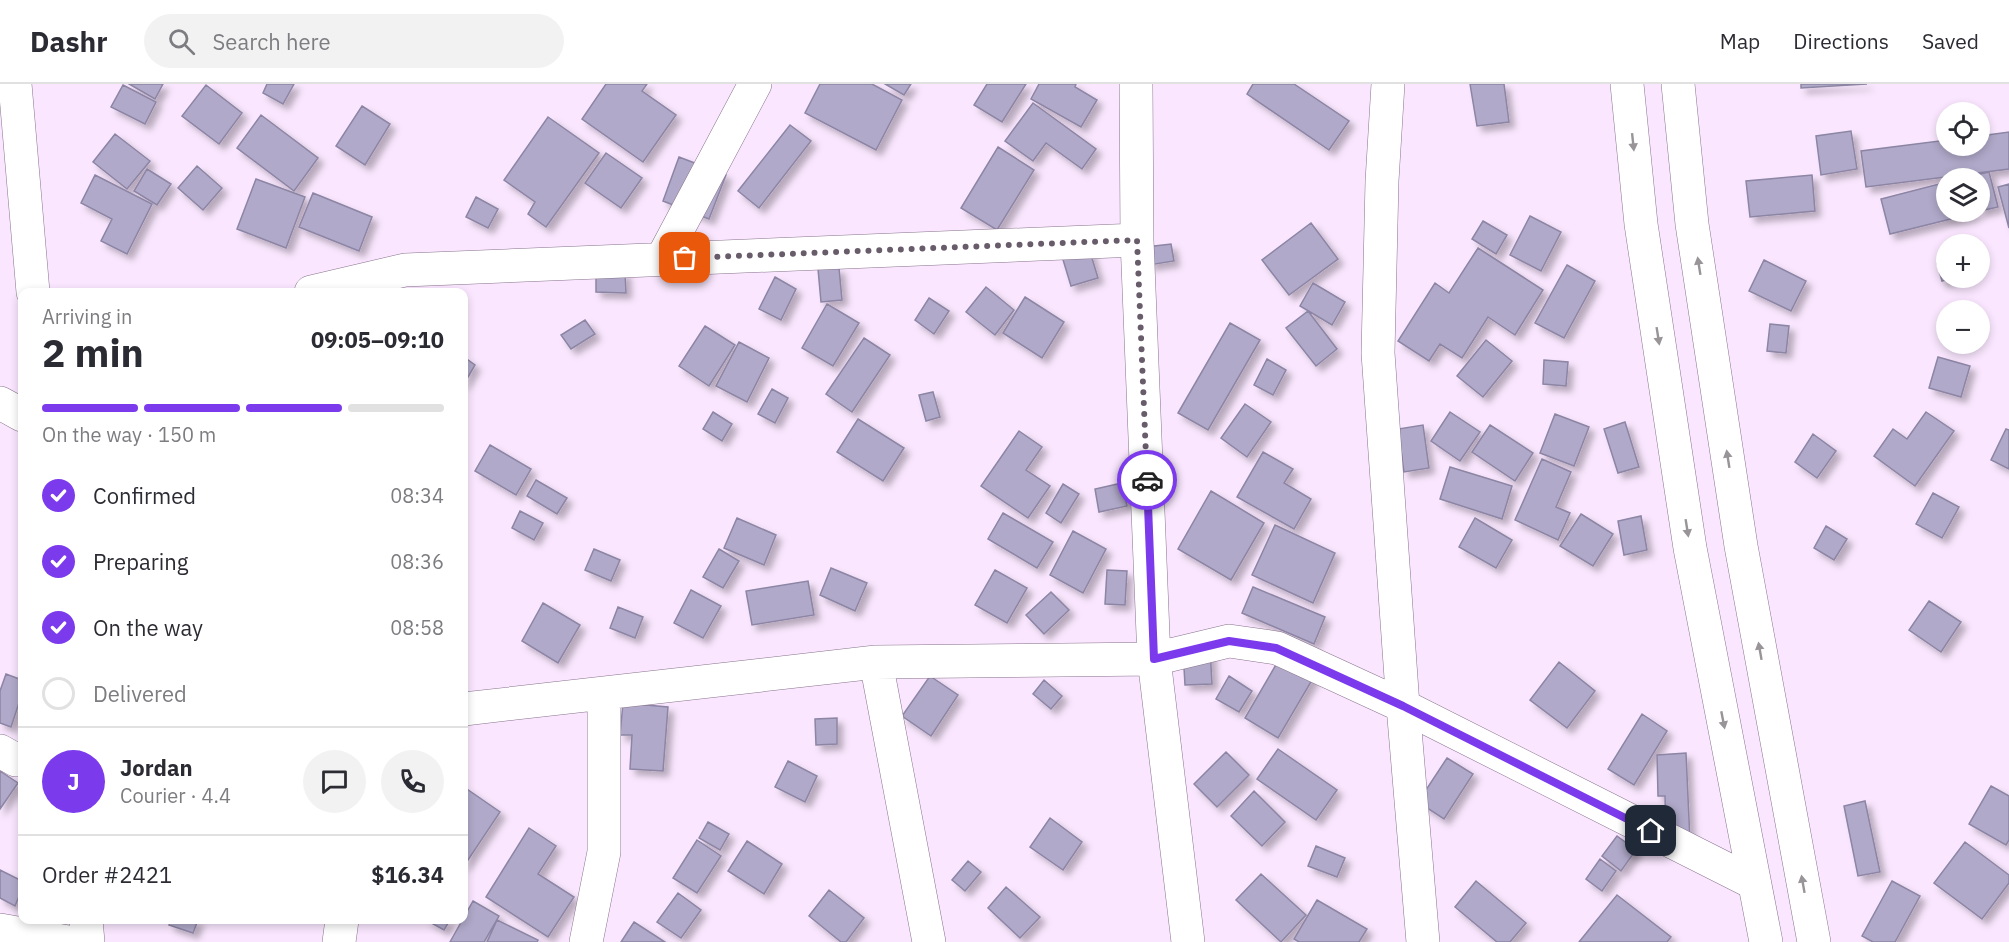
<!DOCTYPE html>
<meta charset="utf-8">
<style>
:root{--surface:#fff;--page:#f2f2f3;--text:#2b2b33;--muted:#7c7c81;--line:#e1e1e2;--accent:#7c3aed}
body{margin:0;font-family:"IBM Plex Sans",sans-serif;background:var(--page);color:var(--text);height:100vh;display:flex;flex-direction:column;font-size:22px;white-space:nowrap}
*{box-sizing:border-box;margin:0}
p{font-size:20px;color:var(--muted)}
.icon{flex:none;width:33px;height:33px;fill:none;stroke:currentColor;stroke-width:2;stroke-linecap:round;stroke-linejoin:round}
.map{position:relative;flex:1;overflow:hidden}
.side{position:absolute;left:18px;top:204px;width:450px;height:636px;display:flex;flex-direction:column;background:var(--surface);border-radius:12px;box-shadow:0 3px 9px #0003}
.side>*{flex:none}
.tools{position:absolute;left:1936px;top:18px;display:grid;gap:12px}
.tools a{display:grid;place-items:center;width:54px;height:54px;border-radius:50%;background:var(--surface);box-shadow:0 3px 9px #0003;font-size:30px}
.pin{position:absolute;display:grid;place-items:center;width:51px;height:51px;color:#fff;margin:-26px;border-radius:12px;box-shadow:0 3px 9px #0006}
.courier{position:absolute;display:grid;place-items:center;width:60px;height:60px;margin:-30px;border:4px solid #7c3aed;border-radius:50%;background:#fff;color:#222;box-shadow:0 2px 8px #0007}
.overview em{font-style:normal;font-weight:700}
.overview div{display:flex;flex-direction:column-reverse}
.overview{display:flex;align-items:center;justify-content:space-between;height:102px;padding:0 24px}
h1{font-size:39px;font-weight:700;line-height:45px}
.bar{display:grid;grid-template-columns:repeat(4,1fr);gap:9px 6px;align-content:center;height:72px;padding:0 24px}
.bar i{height:8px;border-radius:4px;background:var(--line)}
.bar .active{background:var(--accent)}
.bar p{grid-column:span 4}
.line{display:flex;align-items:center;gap:15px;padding:0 24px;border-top:2px solid var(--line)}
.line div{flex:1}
.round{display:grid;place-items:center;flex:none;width:63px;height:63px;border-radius:32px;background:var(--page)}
ol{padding:0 24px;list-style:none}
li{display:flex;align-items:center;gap:18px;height:66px}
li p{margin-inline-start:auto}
li .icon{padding:6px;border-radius:50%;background:var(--accent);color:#fff;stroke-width:4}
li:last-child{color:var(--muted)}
li i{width:33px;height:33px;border:3px solid var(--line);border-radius:50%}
header{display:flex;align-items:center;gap:36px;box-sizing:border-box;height:84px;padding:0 30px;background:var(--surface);border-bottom:2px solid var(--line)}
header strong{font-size:28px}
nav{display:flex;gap:33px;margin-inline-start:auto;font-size:21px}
.search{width:420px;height:54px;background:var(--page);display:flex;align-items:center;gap:15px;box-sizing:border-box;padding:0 21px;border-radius:33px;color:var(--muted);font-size:22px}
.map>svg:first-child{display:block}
</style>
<header>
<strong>Dashr</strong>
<div class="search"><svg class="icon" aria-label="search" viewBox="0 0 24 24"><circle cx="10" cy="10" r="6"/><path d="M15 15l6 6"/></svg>Search here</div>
<nav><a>Map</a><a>Directions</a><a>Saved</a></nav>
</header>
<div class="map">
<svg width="2009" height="858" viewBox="0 0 2009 858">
<defs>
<filter id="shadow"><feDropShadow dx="5.5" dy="5.5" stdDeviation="3" flood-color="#0004"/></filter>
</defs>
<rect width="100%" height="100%" fill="#fae7ff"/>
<path fill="#b0a9c9" stroke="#8c85a4" stroke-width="1.5" filter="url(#shadow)" d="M 129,0 L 163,0 L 155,15 Z
M 267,0 L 294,0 L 283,20 L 263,9 Z
M 606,0 L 647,0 L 642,7 L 676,31 L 643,78 L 582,35 Z
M 820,0 L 872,0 L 902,16 L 876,66 L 805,29 Z
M 885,0 L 911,0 L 904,11 Z
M 987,0 L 1026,0 L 1002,38 L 974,21 Z
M 1039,0 L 1076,0 L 1075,3 L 1097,16 L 1081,43 L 1031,15 Z
M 1253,0 L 1294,0 L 1349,37 L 1329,66 L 1247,10 Z
M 1470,0 L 1504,0 L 1509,38 L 1477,42 Z
M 1801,0 L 1867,0 L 1801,4 Z
M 123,1 L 156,18 L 145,40 L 111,23 Z
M 206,1 L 242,29 L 219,60 L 182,32 Z
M 1033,19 L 1096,65 L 1082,85 L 1046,59 L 1033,77 L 1005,57 Z
M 362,22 L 390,40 L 365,81 L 336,62 Z
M 261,31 L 318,74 L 294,107 L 237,64 Z
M 548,33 L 599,69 L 546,143 L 528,130 L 535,118 L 504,96 Z
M 790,41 L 811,57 L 759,124 L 738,107 Z
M 1851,47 L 1857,85 L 1821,91 L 1816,52 Z
M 2009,48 L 2009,85 L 1866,103 L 1861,67 L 1947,56 L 1947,62 L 1980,62 L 1980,52 Z
M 115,50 L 150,77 L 127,105 L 93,78 Z
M 998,63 L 1034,86 L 997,146 L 961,124 Z
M 606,69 L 642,94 L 621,124 L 585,99 Z
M 679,73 L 726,91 L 709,135 L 663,117 Z
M 197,82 L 222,104 L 203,126 L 178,104 Z
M 147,85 L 171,100 L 157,121 L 134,107 Z
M 1989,88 L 1998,123 L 1980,127 L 1980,94 L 1962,94 Z
M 95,91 L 152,120 L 127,170 L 101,157 L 112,135 L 81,119 Z
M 1812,91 L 1815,127 L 1750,133 L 1746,97 Z
M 256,95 L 305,113 L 286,164 L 237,145 Z
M 1947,98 L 1947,128 L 1979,128 L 1890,150 L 1881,115 Z
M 2009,100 L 2009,144 L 1998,103 Z
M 313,109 L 372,133 L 359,167 L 299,143 Z
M 476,113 L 498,125 L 488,144 L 466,133 Z
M 1530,132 L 1561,148 L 1541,187 L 1510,171 Z
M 1483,137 L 1507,151 L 1496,170 L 1472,155 Z
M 1311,139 L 1338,175 L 1289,211 L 1262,176 Z
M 1171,160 L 1174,177 L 1149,181 L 1146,163 Z
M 1088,161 L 1098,194 L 1071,202 L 1061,169 Z
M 1478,164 L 1543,206 L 1515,251 L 1488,233 L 1462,274 L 1440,260 L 1429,277 L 1398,257 L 1435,199 L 1449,209 Z
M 1764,176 L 1806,197 L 1791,227 L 1749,207 Z
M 1947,176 L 1947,194 L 1953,194 L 1942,197 L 1937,179 Z
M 1567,181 L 1595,197 L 1564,254 L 1535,239 Z
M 839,184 L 842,216 L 821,218 L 818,185 Z
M 596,188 L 625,188 L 626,209 L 596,208 Z
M 775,193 L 796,205 L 781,236 L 759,225 Z
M 1313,199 L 1345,218 L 1332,241 L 1300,222 Z
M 986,203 L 1014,226 L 995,251 L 966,228 Z
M 1025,213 L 1064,238 L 1042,274 L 1003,249 Z
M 929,214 L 949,227 L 934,250 L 915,236 Z
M 827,220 L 859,239 L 833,282 L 802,264 Z
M 1308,227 L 1337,265 L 1316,282 L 1286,244 Z
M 585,236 L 595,250 L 571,265 L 561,251 Z
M 1230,239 L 1260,256 L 1208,346 L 1178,329 Z
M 1770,240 L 1789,242 L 1786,269 L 1767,267 Z
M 705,242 L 735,261 L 709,302 L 679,282 Z
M 864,254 L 890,271 L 852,328 L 826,310 Z
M 1486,256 L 1512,277 L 1483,313 L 1457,292 Z
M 739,258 L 769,274 L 747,318 L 716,302 Z
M 464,273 L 475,281 L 464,300 Z
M 1938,273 L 1970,282 L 1961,313 L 1929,304 Z
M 1267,275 L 1286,286 L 1273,311 L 1254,301 Z
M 1544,276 L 1568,278 L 1566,302 L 1543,300 Z
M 772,305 L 788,314 L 775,339 L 758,330 Z
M 933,308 L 940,333 L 926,337 L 919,311 Z
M 1245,320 L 1271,338 L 1247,373 L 1221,354 Z
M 713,328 L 732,340 L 722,357 L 703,345 Z
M 1450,328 L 1480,348 L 1460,377 L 1431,357 Z
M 1926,328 L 1954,347 L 1915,402 L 1874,372 L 1893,345 L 1907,355 Z
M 1555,330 L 1589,343 L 1574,382 L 1540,369 Z
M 858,335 L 904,364 L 883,397 L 837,368 Z
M 1625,338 L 1639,383 L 1618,389 L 1604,345 Z
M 1423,341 L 1429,384 L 1404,388 L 1398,345 Z
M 1490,341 L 1533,369 L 1515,397 L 1472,368 Z
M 2006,345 L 2009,346 L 2009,385 L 1991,376 Z
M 1019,347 L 1042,363 L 1026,386 L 1050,402 L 1028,434 L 981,402 Z
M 1813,350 L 1836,367 L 1817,394 L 1795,378 Z
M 490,361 L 531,385 L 516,411 L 475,387 Z
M 1263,368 L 1293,385 L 1284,399 L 1311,415 L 1294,445 L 1237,413 Z
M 1542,375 L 1571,388 L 1556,423 L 1570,429 L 1558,456 L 1515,436 Z
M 1450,383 L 1512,402 L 1502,435 L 1440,415 Z
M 536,396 L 567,414 L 557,430 L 527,412 Z
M 1122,399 L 1127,422 L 1099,428 L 1095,405 Z
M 1063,400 L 1079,410 L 1061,439 L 1046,429 Z
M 1211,407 L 1264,439 L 1231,496 L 1178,465 Z
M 1933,409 L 1959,423 L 1942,454 L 1916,440 Z
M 520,427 L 543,439 L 534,456 L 512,444 Z
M 1003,429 L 1053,458 L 1037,484 L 988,455 Z
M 1581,430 L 1613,450 L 1593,482 L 1560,462 Z
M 1641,432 L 1647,466 L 1624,471 L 1618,437 Z
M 737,434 L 776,451 L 764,481 L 724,464 Z
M 1475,434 L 1512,456 L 1496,484 L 1459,463 Z
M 1275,441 L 1335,469 L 1313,519 L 1252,491 Z
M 1826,442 L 1847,455 L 1834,476 L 1814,464 Z
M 1073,447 L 1106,465 L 1083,509 L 1050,491 Z
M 594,465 L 620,476 L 611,497 L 585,486 Z
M 719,465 L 739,477 L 723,504 L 703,493 Z
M 831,484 L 867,499 L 855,527 L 820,511 Z
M 995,486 L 1027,504 L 1007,539 L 975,521 Z
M 1107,486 L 1127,487 L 1125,521 L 1105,520 Z
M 808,497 L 814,531 L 752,541 L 746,507 Z
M 1253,503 L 1325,533 L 1314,560 L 1242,529 Z
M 691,506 L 721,522 L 703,554 L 674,539 Z
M 1051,508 L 1069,526 L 1044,550 L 1026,531 Z
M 1929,517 L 1961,538 L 1941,568 L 1909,546 Z
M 543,519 L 580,541 L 558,579 L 522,557 Z
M 618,523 L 643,533 L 635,554 L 610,544 Z
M 1210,565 L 1212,600 L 1185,601 L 1183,566 Z
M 1281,572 L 1315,591 L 1278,654 L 1245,634 Z
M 1559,578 L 1595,607 L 1567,644 L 1530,616 Z
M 6,590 L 22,596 L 22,610 L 11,643 L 0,639 L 0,607 Z
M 930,592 L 958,611 L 931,652 L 902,632 Z
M 1229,592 L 1252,607 L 1239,628 L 1216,615 Z
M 1044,596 L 1062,612 L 1051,625 L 1033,610 Z
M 623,619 L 668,623 L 663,687 L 630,685 L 632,651 L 620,651 Z
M 1642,630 L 1667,647 L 1634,701 L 1608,685 Z
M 837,634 L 837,660 L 816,661 L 815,635 Z
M 1278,665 L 1337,706 L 1316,736 L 1257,695 Z
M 1226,668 L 1249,691 L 1217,723 L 1194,700 Z
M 1686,669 L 1690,757 L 1666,757 L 1665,712 L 1658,712 L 1657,671 Z
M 1447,674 L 1473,690 L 1444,735 L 1418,718 Z
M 788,677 L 817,692 L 805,718 L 775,703 Z
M 0,687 L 18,699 L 0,725 Z
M 1991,702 L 2009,712 L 2009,756 L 2006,761 L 1969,740 Z
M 464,703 L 500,728 L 464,782 Z
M 1254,707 L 1285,738 L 1262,762 L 1231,732 Z
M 1865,717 L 1880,788 L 1858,792 L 1844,722 Z
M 1050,734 L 1082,758 L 1063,786 L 1030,763 Z
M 708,738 L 729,750 L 720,766 L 699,754 Z
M 529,744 L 556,762 L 538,790 L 574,813 L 548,853 L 486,813 Z
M 1617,752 L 1636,766 L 1621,787 L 1602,772 Z
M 697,756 L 721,772 L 697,809 L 673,794 Z
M 747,757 L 782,780 L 764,810 L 728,787 Z
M 1965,758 L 2009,791 L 2009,799 L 1982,835 L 1934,799 Z
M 1316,762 L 1345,774 L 1337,793 L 1308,782 Z
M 1600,775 L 1616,787 L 1602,807 L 1586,795 Z
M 968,777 L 981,788 L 965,807 L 952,796 Z
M 0,786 L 22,797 L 22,805 L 15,822 L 0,814 Z
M 1261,790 L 1306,831 L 1281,858 L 1236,816 Z
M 1476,797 L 1526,839 L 1510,858 L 1497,858 L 1455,823 Z
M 1892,797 L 1920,812 L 1895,858 L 1873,858 L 1862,852 Z
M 1006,803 L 1040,833 L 1020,854 L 988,824 Z
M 829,806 L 864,834 L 846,858 L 841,858 L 809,832 Z
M 678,809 L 701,826 L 681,854 L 657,838 Z
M 1617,811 L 1671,853 L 1667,858 L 1579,858 Z
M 1317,816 L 1367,845 L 1359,858 L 1299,858 L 1294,855 Z
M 473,817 L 499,832 L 484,858 L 450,858 Z
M 171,836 L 198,836 L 193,849 L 169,841 Z
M 426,836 L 450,836 L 444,846 Z
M 497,836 L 538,856 L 537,858 L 487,858 Z
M 634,838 L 665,858 L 621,858 Z"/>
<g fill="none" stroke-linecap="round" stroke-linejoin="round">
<g stroke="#88738c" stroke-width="34">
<path id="minor" d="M 15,0 L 33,208
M 1136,0 L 1137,156 L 1154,575 L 1188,858
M 1388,0 L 1382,97 L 1378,269 L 1403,622 L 1423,858
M 662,175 L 755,0
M 311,208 L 405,186 L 1137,156
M 0,319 L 22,331
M 876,578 L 929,858
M 464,625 L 876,578 L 1154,575 L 1229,557 L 1277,564 L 1403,622 L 1754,799
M 0,667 L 16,676 L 22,675
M 86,836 L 88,858
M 0,846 L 68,858
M 339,858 L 342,836
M 586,858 L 604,768 L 604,610"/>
</g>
<g stroke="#88738c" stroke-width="34">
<path id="secondary" d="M 1627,0 L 1641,140 L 1690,464 L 1766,858
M 1678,0 L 1692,140 L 1741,462 L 1814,858"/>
</g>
<use href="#minor" stroke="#fff" stroke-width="33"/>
<use href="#secondary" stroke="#fff" stroke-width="33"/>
</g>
<defs><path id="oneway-solid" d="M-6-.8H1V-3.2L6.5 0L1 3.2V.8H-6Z" transform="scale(1.5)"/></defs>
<g fill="#989498">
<use href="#oneway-solid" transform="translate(1633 58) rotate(84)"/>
<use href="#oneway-solid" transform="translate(1699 182) rotate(-99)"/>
<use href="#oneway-solid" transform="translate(1658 252) rotate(81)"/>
<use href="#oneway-solid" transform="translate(1728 375) rotate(-99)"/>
<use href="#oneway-solid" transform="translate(1687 444) rotate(81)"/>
<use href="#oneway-solid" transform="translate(1760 567) rotate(-100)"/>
<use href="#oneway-solid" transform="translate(1723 636) rotate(79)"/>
<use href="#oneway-solid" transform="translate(1803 800) rotate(-100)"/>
</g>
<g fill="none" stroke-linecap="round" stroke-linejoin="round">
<path stroke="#685c6b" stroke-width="6" stroke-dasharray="0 10.8" d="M 685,174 L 1137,156 L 1147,396"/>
<path stroke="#7c3aed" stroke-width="8" d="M 1147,396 L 1154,575 L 1229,557 L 1276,564 L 1403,622 L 1651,747"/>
</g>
</svg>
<div class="tools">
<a><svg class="icon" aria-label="locate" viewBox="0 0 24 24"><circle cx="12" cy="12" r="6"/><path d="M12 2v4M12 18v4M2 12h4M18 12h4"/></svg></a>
<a><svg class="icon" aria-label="layers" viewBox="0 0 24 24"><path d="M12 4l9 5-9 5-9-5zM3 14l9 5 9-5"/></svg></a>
<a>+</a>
<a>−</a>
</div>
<div class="pin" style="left:685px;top:174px;background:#ea580c"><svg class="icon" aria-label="bag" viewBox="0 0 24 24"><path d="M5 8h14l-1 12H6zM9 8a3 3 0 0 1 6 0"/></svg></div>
<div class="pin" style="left:1651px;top:747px;background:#1f2937"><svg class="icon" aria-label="home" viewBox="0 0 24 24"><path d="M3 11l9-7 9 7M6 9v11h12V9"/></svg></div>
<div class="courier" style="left:1147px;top:396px"><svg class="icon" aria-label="car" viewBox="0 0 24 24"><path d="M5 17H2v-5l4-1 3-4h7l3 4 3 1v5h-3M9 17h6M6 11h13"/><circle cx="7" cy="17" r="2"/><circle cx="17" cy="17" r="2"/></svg></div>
<section class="side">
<div class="overview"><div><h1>2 min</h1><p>Arriving in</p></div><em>09:05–09:10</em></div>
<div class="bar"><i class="active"></i><i class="active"></i><i class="active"></i><i></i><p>On the way · 150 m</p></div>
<ol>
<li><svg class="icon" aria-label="check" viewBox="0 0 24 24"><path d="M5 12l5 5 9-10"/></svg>Confirmed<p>08:34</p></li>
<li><svg class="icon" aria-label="check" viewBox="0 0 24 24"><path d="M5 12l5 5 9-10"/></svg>Preparing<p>08:36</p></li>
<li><svg class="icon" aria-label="check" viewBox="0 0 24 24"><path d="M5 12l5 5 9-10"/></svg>On the way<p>08:58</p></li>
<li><i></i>Delivered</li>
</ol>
<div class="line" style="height:108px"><b class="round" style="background:var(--accent);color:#fff">J</b><div><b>Jordan</b><p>Courier · 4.4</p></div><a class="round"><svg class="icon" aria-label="chat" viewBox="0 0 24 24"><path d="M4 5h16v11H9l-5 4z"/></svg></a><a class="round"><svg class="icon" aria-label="phone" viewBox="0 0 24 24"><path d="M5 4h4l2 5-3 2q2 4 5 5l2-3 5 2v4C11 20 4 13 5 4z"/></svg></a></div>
<div class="line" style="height:78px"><div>Order #2421</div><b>$16.34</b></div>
</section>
</div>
